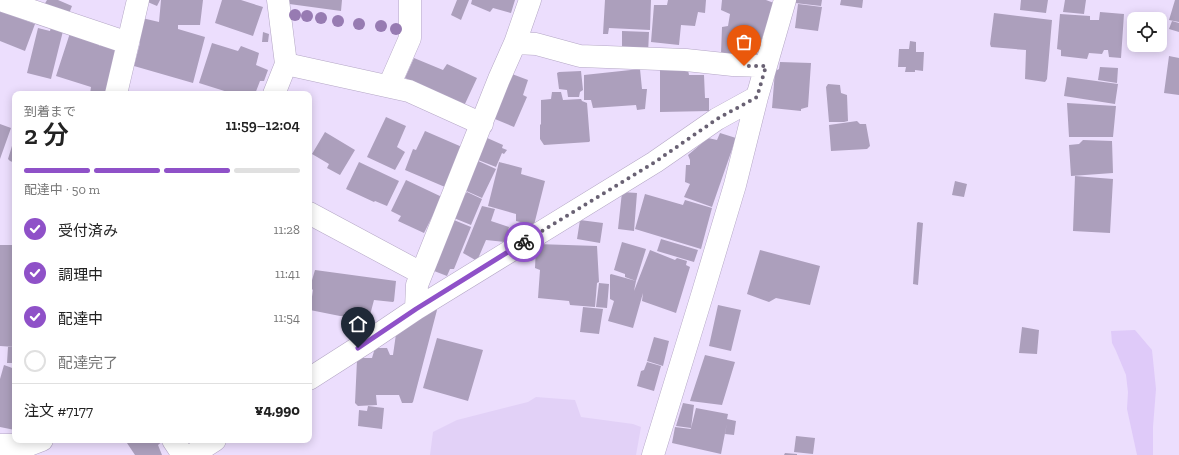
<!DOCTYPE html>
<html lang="ja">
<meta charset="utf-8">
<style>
:root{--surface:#fff;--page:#f6f6f6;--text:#222;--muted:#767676;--line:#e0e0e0;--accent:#8f51c8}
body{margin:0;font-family:"Zilla Slab","Noto Sans JP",serif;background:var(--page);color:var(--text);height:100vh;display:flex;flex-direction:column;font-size:15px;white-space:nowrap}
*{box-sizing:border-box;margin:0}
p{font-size:13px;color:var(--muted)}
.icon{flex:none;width:22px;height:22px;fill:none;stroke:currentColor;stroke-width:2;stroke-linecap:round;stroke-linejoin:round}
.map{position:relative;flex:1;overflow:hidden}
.panel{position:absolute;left:12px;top:91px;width:300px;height:352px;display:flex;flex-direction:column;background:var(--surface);border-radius:8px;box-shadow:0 2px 10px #0003}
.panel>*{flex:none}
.controls{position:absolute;left:1127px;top:12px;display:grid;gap:8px}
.controls a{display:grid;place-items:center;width:40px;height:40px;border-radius:8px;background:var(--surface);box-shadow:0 2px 10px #0003;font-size:20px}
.pin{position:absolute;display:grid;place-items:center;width:34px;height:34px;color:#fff;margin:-41px -17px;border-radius:50% 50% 50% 0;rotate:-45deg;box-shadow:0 0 4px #0007}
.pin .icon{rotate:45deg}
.courier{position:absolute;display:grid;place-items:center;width:40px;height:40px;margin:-20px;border:3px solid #8f51c8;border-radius:50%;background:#fff;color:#222;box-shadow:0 1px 5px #0007}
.headline em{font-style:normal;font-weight:600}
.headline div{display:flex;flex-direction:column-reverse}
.headline{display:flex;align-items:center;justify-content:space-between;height:68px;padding:0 12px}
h1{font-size:26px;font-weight:600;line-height:30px}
.bar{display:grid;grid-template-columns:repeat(4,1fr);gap:6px 4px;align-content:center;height:48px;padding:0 12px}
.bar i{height:5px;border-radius:3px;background:var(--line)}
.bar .on{background:var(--accent)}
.bar p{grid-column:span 4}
.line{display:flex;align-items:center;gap:10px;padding:0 12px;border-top:1px solid var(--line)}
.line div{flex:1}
ol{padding:0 12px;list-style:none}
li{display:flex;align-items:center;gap:12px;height:44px}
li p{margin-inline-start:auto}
li .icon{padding:4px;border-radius:50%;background:var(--accent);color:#fff;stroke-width:4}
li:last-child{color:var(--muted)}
li i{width:22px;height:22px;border:2px solid var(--line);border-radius:50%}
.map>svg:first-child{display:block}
</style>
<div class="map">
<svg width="1179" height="455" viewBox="0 0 1179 455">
<rect width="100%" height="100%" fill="#ecdefd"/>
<path fill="#e2d1f7" d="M 536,397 L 575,400 L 581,417 L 633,424 L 641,427 L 636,455 L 430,455 L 433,432 L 457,420 L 528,402 Z"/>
<path fill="#dfcaf9" d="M 1135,330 L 1152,350 L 1156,389 L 1153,427 L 1153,455 L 1137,455 L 1127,409 L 1128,392 L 1126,375 L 1116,351 L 1112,343 L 1111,331 Z"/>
<path fill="#ac9fbc" d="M 47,0 L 58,0 L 72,6 L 68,16 L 44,5 Z
M 143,0 L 160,0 L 157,6 Z
M 161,0 L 203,0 L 200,25 L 178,25 L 178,29 L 205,37 L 193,83 L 134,66 L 140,43 L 136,40 L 142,18 L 159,22 Z
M 222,0 L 241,0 L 263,7 L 253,36 L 215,23 Z
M 283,0 L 342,0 L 341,11 L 282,3 Z
M 457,0 L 469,0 L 461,20 L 451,15 Z
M 472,0 L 515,0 L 511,13 L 493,8 L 490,12 L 471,4 Z
M 605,0 L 651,0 L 650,30 L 609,28 L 608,34 L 603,34 Z
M 668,0 L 706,0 L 705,13 L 698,12 L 695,26 L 681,25 L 679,45 L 651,42 L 654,5 L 667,5 Z
M 722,0 L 766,0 L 774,3 L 756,56 L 721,54 L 722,27 L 728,26 L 730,14 L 721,10 Z
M 795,0 L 822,0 L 821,6 L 795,3 Z
M 841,0 L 863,0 L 862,8 L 840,5 Z
M 1021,0 L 1048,0 L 1046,13 L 1020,10 Z
M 1065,0 L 1086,0 L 1084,14 L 1063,12 Z
M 1175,0 L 1179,0 L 1179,22 L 1169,20 Z
M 798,4 L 822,7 L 818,31 L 795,28 Z
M 0,11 L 35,24 L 25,51 L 0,41 Z
M 1100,12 L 1124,14 L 1121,58 L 1109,57 L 1108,50 L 1104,50 L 1102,54 L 1089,53 L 1087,59 L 1061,56 L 1061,50 L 1057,49 L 1060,14 L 1090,16 L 1090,20 L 1099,20 Z
M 994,13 L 1052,20 L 1047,79 L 1045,82 L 1025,79 L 1026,50 L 991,47 L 990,44 Z
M 1172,21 L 1179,23 L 1179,32 L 1169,29 Z
M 51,27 L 63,31 L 51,79 L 27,73 L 38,28 L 50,31 Z
M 622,31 L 649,32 L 648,54 L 622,53 Z
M 263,32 L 269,34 L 268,42 L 262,42 Z
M 70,33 L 99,43 L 99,46 L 105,44 L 117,49 L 106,94 L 90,94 L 91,87 L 56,76 Z
M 910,41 L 916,42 L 916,52 L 924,52 L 923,71 L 915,70 L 915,72 L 905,72 L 906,67 L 898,67 L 899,49 L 909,49 Z
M 212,43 L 238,51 L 241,46 L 259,53 L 256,65 L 268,70 L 264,81 L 260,81 L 255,94 L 234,94 L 199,83 Z
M 1169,56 L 1179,58 L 1179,95 L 1164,93 Z
M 414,58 L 443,70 L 447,64 L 477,78 L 464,106 L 405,78 Z
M 780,62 L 811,63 L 808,107 L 801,109 L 801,111 L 772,108 L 775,71 L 779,69 Z
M 1100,67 L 1118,68 L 1117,83 L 1098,80 Z
M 640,69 L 642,89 L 647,89 L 645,109 L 637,110 L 636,105 L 593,108 L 591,100 L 584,100 L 584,75 Z
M 660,70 L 688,70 L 689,75 L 704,75 L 705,98 L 709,98 L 709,111 L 660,112 Z
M 581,71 L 583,90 L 580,92 L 579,97 L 568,97 L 567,90 L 559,89 L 557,73 L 559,72 Z
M 507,72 L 528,80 L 523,95 L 527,97 L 514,127 L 490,117 Z
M 1067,77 L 1118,84 L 1115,104 L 1064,96 Z
M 828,84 L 840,85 L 841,93 L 847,95 L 848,121 L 844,122 L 829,122 L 826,87 Z
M 552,92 L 561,92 L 563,100 L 581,99 L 582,101 L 587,103 L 590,141 L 589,142 L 544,145 L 540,139 L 540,125 L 541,124 L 541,100 L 551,99 Z
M 1067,103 L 1116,106 L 1113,137 L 1069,137 Z
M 386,117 L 406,126 L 397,147 L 405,152 L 395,170 L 367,157 Z
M 857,121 L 860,124 L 866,124 L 870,146 L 867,149 L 831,151 L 829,125 Z
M 0,124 L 11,128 L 0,159 Z
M 425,131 L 462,147 L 445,187 L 405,170 L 413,149 L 416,150 Z
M 325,132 L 355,150 L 340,175 L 327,168 L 329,164 L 312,154 Z
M 720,133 L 736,138 L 712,207 L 684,197 L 690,184 L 685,182 L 686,165 L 690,165 L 690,160 L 688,155 L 708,138 L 717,140 Z
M 15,136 L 15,163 L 10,161 L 8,159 Z
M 485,137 L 503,145 L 502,148 L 507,150 L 504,154 L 502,153 L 496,167 L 473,158 Z
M 1083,140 L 1112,141 L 1113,173 L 1071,176 L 1069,145 L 1079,144 Z
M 476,160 L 496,169 L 482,198 L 462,189 Z
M 359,162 L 399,181 L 387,206 L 375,201 L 374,202 L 346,189 Z
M 499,162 L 522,168 L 521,174 L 545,181 L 534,225 L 516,221 L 516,214 L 488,206 Z
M 1075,176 L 1113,179 L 1110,233 L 1073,231 Z
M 406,180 L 442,197 L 424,233 L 398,221 L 401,216 L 391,211 Z
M 955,181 L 967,184 L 964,197 L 952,195 Z
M 467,192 L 482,199 L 471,225 L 449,216 L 458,194 L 464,196 Z
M 622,192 L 637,193 L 634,231 L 618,229 Z
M 645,194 L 683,205 L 685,200 L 712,208 L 701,249 L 635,229 Z
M 482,206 L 495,209 L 491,221 L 509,227 L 505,242 L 486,240 L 477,261 L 463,253 Z
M 449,218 L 471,227 L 454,269 L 450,269 L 447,276 L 429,269 Z
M 580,220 L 603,223 L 600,243 L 577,239 Z
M 918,222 L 923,223 L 918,285 L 913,284 L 917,223 Z
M 661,239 L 698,250 L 694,262 L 657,251 Z
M 622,242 L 646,249 L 636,281 L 625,277 L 625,274 L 614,270 Z
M 537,244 L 597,246 L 599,282 L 597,283 L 595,307 L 570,305 L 569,301 L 538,298 L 540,270 L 535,268 L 536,245 Z
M 0,245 L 15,245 L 15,347 L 0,346 Z
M 650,250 L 675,260 L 677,258 L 687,261 L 686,265 L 690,267 L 676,313 L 642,301 L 643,293 L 633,328 L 608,321 L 614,301 L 610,299 L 610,275 L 611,274 L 636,281 L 634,291 Z
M 760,250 L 820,266 L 810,305 L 776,298 L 769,302 L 747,294 Z
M 315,270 L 396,281 L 394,301 L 393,302 L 374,300 L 370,315 L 345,313 L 343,316 L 340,316 L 310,310 L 313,290 L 310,287 Z
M 599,283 L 609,284 L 607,308 L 596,307 Z
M 718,305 L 741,310 L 731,351 L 709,346 Z
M 583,307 L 603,309 L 599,334 L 580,332 Z
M 434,309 L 437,310 L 413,402 L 412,403 L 402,403 L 399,395 L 376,395 L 377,405 L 358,406 L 355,403 L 357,360 L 359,358 L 372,358 L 375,348 L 387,348 L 390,355 L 393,355 L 396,334 Z
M 1022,327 L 1039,330 L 1037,354 L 1019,353 Z
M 654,337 L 669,341 L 663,366 L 647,361 Z
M 437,338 L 483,350 L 468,401 L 423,388 Z
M 8,347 L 15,347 L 15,363 L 7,363 Z
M 705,355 L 735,362 L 722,405 L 690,401 Z
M 647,362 L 661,366 L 654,391 L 637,386 L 641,371 L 644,370 Z
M 4,365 L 15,369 L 15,430 L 0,427 L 0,379 Z
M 683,403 L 694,405 L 691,428 L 676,426 Z
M 368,406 L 384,408 L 382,429 L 358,426 L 359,410 L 367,411 Z
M 696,408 L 728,414 L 727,419 L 736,421 L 734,435 L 725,434 L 727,423 L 721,454 L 672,443 L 675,427 L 691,429 L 690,432 Z
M 796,436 L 815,438 L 813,454 L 794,452 Z
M 125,440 L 164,440 L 158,445 L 162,455 L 135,455 Z
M 785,453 L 797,454 L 797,455 L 784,455 Z"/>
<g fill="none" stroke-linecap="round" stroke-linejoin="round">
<g stroke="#b4a7c5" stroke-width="23">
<path id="minor" d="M 0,0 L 128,43
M 515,43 L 536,44 L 580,56 L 686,60 L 733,65 L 766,66
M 286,64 L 409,91 L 482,124
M 389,86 L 410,38 L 410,0
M 116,94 L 138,0
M 274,94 L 286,64 L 278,0
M 309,213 L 421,273
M 416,309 L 417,285 L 499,79 L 515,43 L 530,0
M 309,379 L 370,340 L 416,309 L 655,162 L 717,119 L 757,97
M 173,440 L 183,455
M 0,445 L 29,445 L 42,440
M 192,455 L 215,440
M 653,455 L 703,292 L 735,185 L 757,97 L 785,0"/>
</g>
<use href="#minor" stroke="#fff" stroke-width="22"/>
</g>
<g fill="#977bb2">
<circle cx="295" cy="15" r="6"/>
<circle cx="307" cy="16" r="6"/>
<circle cx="321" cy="18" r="6"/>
<circle cx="338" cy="21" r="6"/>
<circle cx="359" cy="24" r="6"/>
<circle cx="381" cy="26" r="6"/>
<circle cx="396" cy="29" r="6"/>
</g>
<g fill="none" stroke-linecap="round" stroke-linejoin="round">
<path stroke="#696173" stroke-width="4" stroke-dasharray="0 7.2" d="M 524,242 L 655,162 L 717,119 L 757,97 L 766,66 L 744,66"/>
<path stroke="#8f51c8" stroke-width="5" d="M 358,348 L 416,309 L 524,242"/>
</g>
</svg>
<div class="controls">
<a><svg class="icon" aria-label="locate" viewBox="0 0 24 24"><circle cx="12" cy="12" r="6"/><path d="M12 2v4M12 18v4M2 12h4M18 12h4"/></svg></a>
</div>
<div class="pin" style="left:744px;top:66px;background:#ea580c"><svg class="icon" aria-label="bag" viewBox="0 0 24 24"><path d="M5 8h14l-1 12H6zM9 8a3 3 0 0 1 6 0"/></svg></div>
<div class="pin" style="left:358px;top:348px;background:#1f2937"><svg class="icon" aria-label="home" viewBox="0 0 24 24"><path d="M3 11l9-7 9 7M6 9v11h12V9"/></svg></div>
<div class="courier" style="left:524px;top:242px"><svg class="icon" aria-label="bike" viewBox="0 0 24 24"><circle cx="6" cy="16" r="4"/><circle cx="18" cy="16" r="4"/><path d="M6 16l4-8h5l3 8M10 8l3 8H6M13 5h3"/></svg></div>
<section class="panel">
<div class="headline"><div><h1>2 分</h1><p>到着まで</p></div><em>11:59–12:04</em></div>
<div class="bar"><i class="on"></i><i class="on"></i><i class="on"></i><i></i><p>配達中 · 50 m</p></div>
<ol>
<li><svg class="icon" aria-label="check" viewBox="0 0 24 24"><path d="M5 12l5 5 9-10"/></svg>受付済み<p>11:28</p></li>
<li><svg class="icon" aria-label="check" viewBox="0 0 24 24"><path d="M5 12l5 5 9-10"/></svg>調理中<p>11:41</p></li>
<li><svg class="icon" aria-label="check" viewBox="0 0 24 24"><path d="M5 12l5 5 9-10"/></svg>配達中<p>11:54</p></li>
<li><i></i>配達完了</li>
</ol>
<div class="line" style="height:52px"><div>注文 #7177</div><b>¥4,990</b></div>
</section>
</div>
